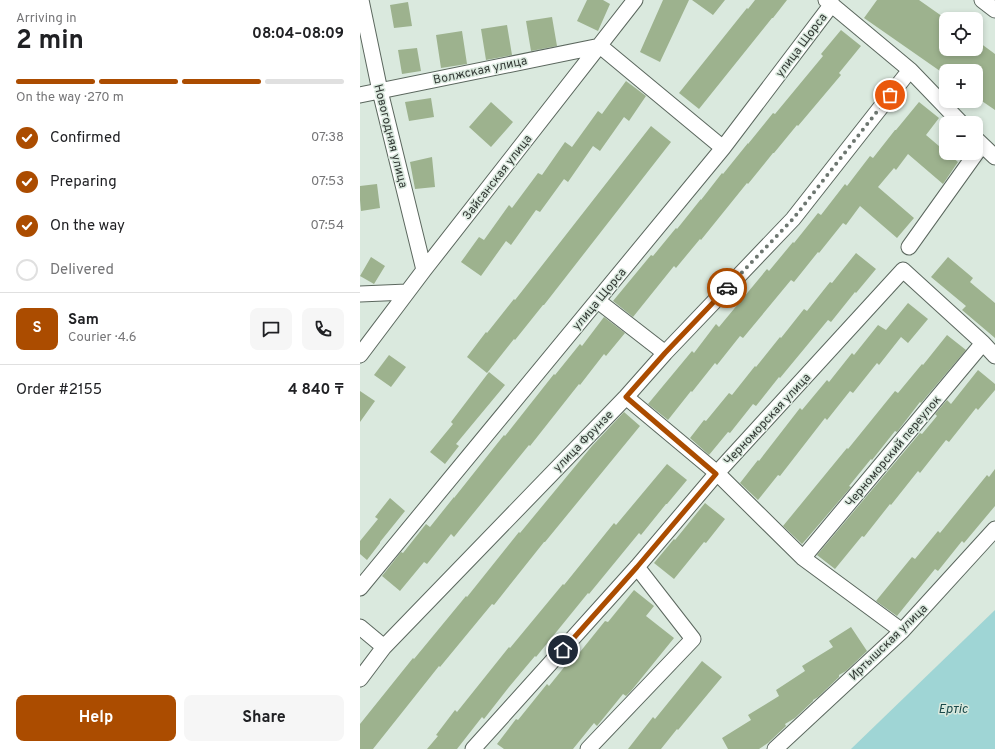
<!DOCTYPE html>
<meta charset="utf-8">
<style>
:root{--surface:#fff;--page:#f6f6f6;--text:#202124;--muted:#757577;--line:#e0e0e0;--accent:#ab4c00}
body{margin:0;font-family:Overpass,sans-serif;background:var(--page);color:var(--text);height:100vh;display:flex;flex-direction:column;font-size:15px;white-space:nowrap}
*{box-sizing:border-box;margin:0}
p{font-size:13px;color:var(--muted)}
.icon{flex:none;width:22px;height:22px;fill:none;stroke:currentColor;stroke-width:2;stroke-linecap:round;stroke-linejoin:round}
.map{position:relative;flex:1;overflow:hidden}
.side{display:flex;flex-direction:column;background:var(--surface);width:360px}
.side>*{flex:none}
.tools{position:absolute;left:579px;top:12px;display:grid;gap:8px}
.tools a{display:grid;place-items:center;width:44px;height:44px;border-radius:8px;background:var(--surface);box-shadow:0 2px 6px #0003;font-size:20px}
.pin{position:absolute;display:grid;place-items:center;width:34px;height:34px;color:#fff;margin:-17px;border:2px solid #fff;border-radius:50%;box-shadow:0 1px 4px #0007}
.courier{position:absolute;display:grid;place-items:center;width:40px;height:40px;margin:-20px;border:3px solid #ab4c00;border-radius:50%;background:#fff;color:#222;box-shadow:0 1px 5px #0007}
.summary em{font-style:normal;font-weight:700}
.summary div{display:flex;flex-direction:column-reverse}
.summary{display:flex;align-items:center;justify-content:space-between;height:68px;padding:0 16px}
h1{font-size:26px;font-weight:700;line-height:30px}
.bar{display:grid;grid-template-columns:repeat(4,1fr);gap:6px 4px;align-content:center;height:48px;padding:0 16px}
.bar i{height:5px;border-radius:3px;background:var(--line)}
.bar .current{background:var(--accent)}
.bar p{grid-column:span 4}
.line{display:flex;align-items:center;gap:10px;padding:0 16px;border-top:1px solid var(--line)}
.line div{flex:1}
.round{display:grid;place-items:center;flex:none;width:42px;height:42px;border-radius:8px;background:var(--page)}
ol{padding:0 16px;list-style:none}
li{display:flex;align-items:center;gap:12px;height:44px}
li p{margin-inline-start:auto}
li .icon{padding:4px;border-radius:50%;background:var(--accent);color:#fff;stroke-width:4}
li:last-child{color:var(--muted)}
li i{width:22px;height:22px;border:2px solid var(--line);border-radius:50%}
.cta{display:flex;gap:8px;margin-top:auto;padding:8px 16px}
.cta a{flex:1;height:46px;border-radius:8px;background:var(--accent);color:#fff;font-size:16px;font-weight:700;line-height:46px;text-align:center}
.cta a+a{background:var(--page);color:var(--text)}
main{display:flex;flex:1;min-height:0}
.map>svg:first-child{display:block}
</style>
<main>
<section class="side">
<div class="summary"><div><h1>2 min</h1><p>Arriving in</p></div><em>08:04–08:09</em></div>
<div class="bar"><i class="current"></i><i class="current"></i><i class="current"></i><i></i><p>On the way · 270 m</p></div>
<ol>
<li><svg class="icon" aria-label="check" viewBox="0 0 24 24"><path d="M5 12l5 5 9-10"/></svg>Confirmed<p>07:38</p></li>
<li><svg class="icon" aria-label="check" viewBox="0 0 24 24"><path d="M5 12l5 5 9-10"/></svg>Preparing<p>07:53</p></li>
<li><svg class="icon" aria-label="check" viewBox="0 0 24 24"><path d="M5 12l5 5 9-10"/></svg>On the way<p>07:54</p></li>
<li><i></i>Delivered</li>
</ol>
<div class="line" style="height:72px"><b class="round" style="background:var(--accent);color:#fff">S</b><div><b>Sam</b><p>Courier · 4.6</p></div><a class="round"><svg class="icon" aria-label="chat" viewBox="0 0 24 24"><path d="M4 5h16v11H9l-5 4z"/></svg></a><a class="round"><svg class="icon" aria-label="phone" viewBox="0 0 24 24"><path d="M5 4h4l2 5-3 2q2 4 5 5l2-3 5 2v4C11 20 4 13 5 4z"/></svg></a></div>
<div class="line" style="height:52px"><div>Order #2155</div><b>4 840 ₸</b></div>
<div class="cta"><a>Help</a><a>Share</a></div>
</section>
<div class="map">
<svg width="635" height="749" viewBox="0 0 635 749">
<rect width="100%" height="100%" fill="#dae9de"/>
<path fill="#9fd5d5" d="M 635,610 L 635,749 L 491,749 Z"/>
<path fill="#9db28e" d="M 227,0 L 243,0 L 250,4 L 238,31 L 217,21 Z
M 303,0 L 329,0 L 300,62 L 280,52 Z
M 332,0 L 365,0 L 353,15 Z
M 395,0 L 427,0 L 413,18 L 412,18 L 339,109 L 319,93 L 387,8 L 388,9 Z
M 517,0 L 559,0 L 586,19 L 586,49 L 616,49 L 616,40 L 635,54 L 635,110 L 616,97 L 616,71 L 580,71 L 504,18 Z
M 48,2 L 52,26 L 34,28 L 30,5 Z
M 192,17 L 197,46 L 171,51 L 166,21 Z
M 147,25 L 152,55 L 126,60 L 121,29 Z
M 481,30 L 501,46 L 479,73 L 481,75 L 438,126 L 437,125 L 414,153 L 413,153 L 388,184 L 387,183 L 341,240 L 340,239 L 316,268 L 314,266 L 273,317 L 253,301 L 291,255 L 293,256 L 316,228 L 317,229 L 341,199 L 341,200 L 362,173 L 363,174 L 388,143 L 388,144 L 413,113 L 415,114 L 463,56 L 461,54 Z
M 102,31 L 107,64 L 81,68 L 76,35 Z
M 57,48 L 61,71 L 42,74 L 38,50 Z
M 266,81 L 286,96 L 269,121 L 264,117 L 240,151 L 233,146 L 208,182 L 204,179 L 180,212 L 176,210 L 151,245 L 146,241 L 121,276 L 101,262 L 119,237 L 124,240 L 149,205 L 152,208 L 178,173 L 182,175 L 205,142 L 212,147 L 238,111 L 242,114 Z
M 71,98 L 74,117 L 49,121 L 45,102 Z
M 131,102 L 153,122 L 131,147 L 109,127 Z
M 559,102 L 579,118 L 566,135 L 586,152 L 586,153 L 587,153 L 598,162 L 583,184 L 548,154 L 536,170 L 534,168 L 518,187 L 554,218 L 537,238 L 500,206 L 486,225 L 483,223 L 459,253 L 458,252 L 434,282 L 431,280 L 383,338 L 380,336 L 357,365 L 355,363 L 332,392 L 331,391 L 308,420 L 288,404 L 332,351 L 334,353 L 356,324 L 359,327 L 407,269 L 409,271 L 433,242 L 434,243 L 458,213 L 461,215 L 485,184 L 487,186 L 510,156 L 513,158 L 535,130 L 536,130 Z
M 291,126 L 311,142 L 184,305 L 183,305 L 155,340 L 154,339 L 127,373 L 107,357 L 126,332 L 127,333 L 154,299 L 155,300 Z
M 72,157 L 75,187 L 55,189 L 50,162 Z
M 17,184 L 20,208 L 1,211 L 0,200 L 0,186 Z
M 496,253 L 516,269 L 496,293 L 495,292 L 471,322 L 468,320 L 420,378 L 419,377 L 396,406 L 393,404 L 370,433 L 368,432 L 349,455 L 330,438 L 344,420 L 346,421 L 369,393 L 372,395 L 395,366 L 396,367 L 420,337 L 421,338 L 444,309 L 447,311 L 470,282 L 472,283 Z
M 11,257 L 25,266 L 14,284 L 0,276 Z
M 588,257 L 613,278 L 610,282 L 635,303 L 635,338 L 602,310 L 606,306 L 571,277 Z
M 548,303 L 568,319 L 548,343 L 541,337 L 519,365 L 517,363 L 493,393 L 490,391 L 467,420 L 465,418 L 420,476 L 418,475 L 398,500 L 380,483 L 398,460 L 399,461 L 440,408 L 442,410 L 467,380 L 469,382 L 492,353 L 494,355 L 518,325 L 526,330 Z
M 244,317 L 265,333 L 246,356 L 244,354 L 220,385 L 219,384 L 170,446 L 169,445 L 94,537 L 91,534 L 67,564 L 64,562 L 40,591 L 22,576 L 41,552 L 43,553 L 66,524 L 70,527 L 94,497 L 94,498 L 144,435 L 145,436 L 194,374 L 195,375 L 220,344 L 222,346 Z
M 587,335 L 606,350 L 561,403 L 560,402 L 537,432 L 535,431 L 512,460 L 511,459 L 489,486 L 491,487 L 443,543 L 442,544 L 423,526 L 487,448 L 488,449 L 535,391 L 538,393 L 562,364 L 563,365 Z
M 29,355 L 46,367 L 31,387 L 14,375 Z
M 618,370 L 635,384 L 635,390 L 618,410 L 616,408 L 589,442 L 586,440 L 560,473 L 558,471 L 531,505 L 530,504 L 504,537 L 502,536 L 475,569 L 457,555 L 560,433 L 562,434 L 577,416 L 575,414 L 587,400 L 591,404 Z
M 129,372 L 145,385 L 96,444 L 99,446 L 85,464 L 70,452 L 93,424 L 91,422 Z
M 0,391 L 15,401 L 0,422 Z
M 264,412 L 280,426 L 185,542 L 184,542 L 134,605 L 132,604 L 80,667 L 79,666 L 13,749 L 0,749 L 0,724 L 53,658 L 54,659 L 106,596 L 107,597 L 159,532 L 160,533 L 232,446 Z
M 307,464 L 327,480 L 307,504 L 306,504 L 281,535 L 279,533 L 229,594 L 228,593 L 176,657 L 175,656 L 149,687 L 124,719 L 122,717 L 97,749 L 67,749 L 78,736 L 76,735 L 95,710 L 97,712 L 149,647 L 150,648 L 203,584 L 204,585 L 254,523 L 256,525 Z
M 635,469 L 635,506 L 604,543 L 602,541 L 578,571 L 575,569 L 537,616 L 516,601 L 552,557 L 555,559 L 578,531 L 580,533 L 627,475 L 629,477 Z
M 30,498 L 45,511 L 20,542 L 20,543 L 7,560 L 0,554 L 0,541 L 18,519 L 15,517 Z
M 345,503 L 365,519 L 346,543 L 344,542 L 314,579 L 294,563 L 314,539 L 315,540 Z
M 274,590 L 294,606 L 286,616 L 314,638 L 271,691 L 266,696 L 263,694 L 237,726 L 234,723 L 213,749 L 144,749 L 137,744 L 156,719 L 158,720 L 187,684 L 189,686 L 218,650 L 220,652 L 245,621 L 248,622 Z
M 491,627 L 507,651 L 486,671 L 479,675 L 479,677 L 458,697 L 453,700 L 453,701 L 435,718 L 425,724 L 426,726 L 408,743 L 399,749 L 368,749 L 362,738 L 391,720 L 388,715 L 419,696 L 416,690 L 445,671 L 442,666 L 473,647 L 469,641 Z
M 342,661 L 362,677 L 318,730 L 317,729 L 301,749 L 268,749 L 293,717 L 295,719 Z"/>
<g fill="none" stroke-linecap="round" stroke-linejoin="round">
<g stroke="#5b675e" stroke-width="17">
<path id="minor" d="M 1,0 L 20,91 L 64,270
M 466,0 L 550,70 L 601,123
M 622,0 L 635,10
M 0,95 L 240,46 L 363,148
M 616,139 L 635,157
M 549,247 L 622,145
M 0,294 L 47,292
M 238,301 L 305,353
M 0,355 L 64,270 L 275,0
M 266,397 L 357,473 L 443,558 L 542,631
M 443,558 L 623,343
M 0,588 L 363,148 L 472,4
M 0,627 L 24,647
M 0,679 L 24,647 L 266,397 L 305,353 L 433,219 L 550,70
M 113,749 L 277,567 L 357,473 L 543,270 L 623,343 L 635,356
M 228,749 L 333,639 L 277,567
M 415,749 L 542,631 L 635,529"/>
</g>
<use href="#minor" stroke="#fff" stroke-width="15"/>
</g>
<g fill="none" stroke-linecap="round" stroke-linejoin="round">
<path stroke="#6d7670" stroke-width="4" stroke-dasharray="0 7.2" d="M 367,288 L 433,219 L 530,95"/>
<path stroke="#ab4c00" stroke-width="5" d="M 203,650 L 277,567 L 356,474 L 266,397 L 305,353 L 367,288"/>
</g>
<g text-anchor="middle" stroke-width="3" stroke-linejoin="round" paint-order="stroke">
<g font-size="12" fill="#323834" stroke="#dae9de">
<text transform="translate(441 45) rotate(-53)" y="4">улица Щорса</text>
<text transform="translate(120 70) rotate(-12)" y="4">Волжская улица</text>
<text transform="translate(31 136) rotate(76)" y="4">Новогодняя улица</text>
<text transform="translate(137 177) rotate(-52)" y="4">Зайсанская улица</text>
<text transform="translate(239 299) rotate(-50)" y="4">улица Щорса</text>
<text transform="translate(407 419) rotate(-47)" y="4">Черноморская улица</text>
<text transform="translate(223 441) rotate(-46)" y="4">улица Фрунзе</text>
<text transform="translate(533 451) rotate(-50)" y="4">Черноморский переулок</text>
<text transform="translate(528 642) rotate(-44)" y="4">Иртышская улица</text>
</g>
<g font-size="13" font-style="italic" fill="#19494a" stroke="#dae9de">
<text x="593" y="713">Ертіс</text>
</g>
</g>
</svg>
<div class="tools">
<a><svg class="icon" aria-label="locate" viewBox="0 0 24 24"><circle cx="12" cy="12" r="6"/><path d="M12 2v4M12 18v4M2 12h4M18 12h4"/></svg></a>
<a>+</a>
<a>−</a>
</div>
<div class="pin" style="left:530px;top:95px;background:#ea580c"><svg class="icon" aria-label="bag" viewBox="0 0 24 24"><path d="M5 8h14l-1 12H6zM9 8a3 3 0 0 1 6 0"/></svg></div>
<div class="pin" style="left:203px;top:650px;background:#1f2937"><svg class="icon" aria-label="home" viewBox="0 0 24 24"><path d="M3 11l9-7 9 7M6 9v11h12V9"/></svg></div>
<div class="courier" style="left:367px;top:288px"><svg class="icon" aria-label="car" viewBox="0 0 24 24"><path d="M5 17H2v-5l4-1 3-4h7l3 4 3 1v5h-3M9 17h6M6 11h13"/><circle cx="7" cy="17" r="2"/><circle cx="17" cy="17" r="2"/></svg></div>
</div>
</main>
